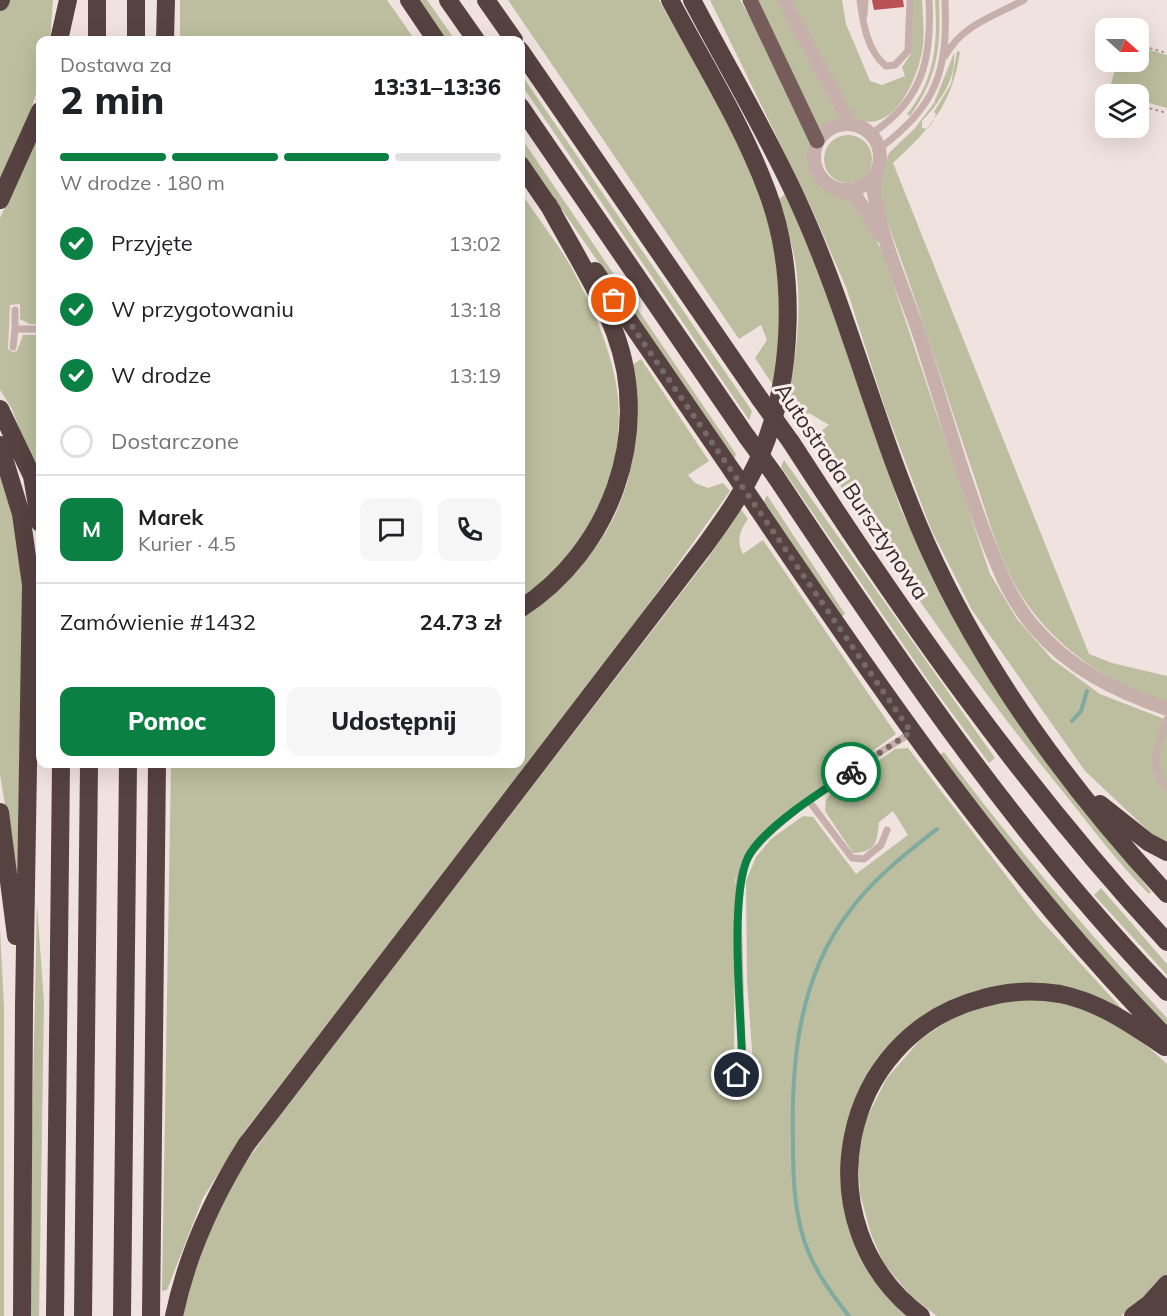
<!DOCTYPE html>
<html lang="pl">
<meta charset="utf-8">
<style>
:root{--surface:#fff;--page:#f6f6f6;--text:#202124;--muted:#757577;--line:#e0e0e0;--accent:#0b8043}
body{margin:0;font-family:Mulish,sans-serif;background:var(--page);color:var(--text);height:100vh;display:flex;flex-direction:column;font-size:22px;white-space:nowrap}
*{box-sizing:border-box;margin:0}
p{font-size:20px;color:var(--muted)}
.icon{flex:none;width:33px;height:33px;fill:none;stroke:currentColor;stroke-width:2;stroke-linecap:round;stroke-linejoin:round}
.map{position:relative;flex:1;overflow:hidden}
.panel{position:absolute;left:36px;top:36px;width:489px;height:732px;display:flex;flex-direction:column;background:var(--surface);border-radius:12px;box-shadow:0 6px 24px #0002}
.panel>*{flex:none}
.needle{width:39px;rotate:111deg}
.controls{position:absolute;left:1095px;top:18px;display:grid;gap:12px}
.controls a{display:grid;place-items:center;width:54px;height:54px;border-radius:12px;background:var(--surface);box-shadow:0 6px 24px #0002;font-size:30px}
.pin{position:absolute;display:grid;place-items:center;width:51px;height:51px;color:#fff;margin:-26px;border:3px solid #fff;border-radius:50%;box-shadow:0 2px 6px #0007}
.courier{position:absolute;display:grid;place-items:center;width:60px;height:60px;margin:-30px;border:4px solid #0b8043;border-radius:50%;background:#fff;color:#222;box-shadow:0 2px 8px #0007}
.overview em{font-style:normal;font-weight:800}
.overview div{display:flex;flex-direction:column-reverse}
.overview{display:flex;align-items:center;justify-content:space-between;height:102px;padding:0 24px}
h1{font-size:39px;font-weight:800;line-height:45px}
.bar{display:grid;grid-template-columns:repeat(4,1fr);gap:9px 6px;align-content:center;height:72px;padding:0 24px}
.bar i{height:8px;border-radius:4px;background:var(--line)}
.bar .current{background:var(--accent)}
.bar p{grid-column:span 4}
.line{display:flex;align-items:center;gap:15px;padding:0 24px;border-top:2px solid var(--line)}
.line div{flex:1}
.round{display:grid;place-items:center;flex:none;width:63px;height:63px;border-radius:12px;background:var(--page)}
ol{padding:0 24px;list-style:none}
li{display:flex;align-items:center;gap:18px;height:66px}
li p{margin-inline-start:auto}
li .icon{padding:6px;border-radius:50%;background:var(--accent);color:#fff;stroke-width:4}
li:last-child{color:var(--muted)}
li i{width:33px;height:33px;border:3px solid var(--line);border-radius:50%}
.cta{display:flex;gap:12px;margin-top:auto;padding:12px 24px}
.cta a{flex:1;height:69px;border-radius:12px;background:var(--accent);color:#fff;font-size:24px;font-weight:800;line-height:69px;text-align:center}
.cta a+a{background:var(--page);color:var(--text)}
.map>svg:first-child{display:block}
</style>
<div class="map">
<svg width="1167" height="1316" viewBox="0 0 1167 1316">
<rect width="100%" height="100%" fill="#f0e2de"/>
<path fill="#bcbe9f" d="M 9,0 L 53,0 L 50,40 L 40,40 L 40,82 L 25,128 L 0,183 L 0,11 Z
M 180,0 L 387,0 L 415,40 L 180,40 Z
M 418,0 L 427,0 L 455,40 L 445,40 Z
M 508,0 L 659,0 C 707,87 776,187 781,289 C 782,322 779,353 773,385 L 755,358 L 767,340 L 761,325 L 739,339 Z
M 710,0 L 740,0 L 752,21 L 810,141 C 806,185 820,189 856,203 L 883,253 L 990,574 L 1017,619 L 1052,659 L 1100,694 L 1167,720 L 1167,843 L 1154,836 L 1085,771 L 972,610 L 931,529 L 885,408 L 846,287 L 811,207 Z
M 757,0 L 777,0 L 840,120 L 829,123 L 819,133 Z
M 789,0 L 842,0 L 846,24 L 870,81 L 882,85 L 905,76 L 902,67 L 911,54 L 913,0 L 922,0 C 923,17 925,35 922,52 C 916,83 890,140 852,116 Z
M 935,0 L 939,0 C 941,47 938,77 910,116 L 907,114 C 935,80 938,43 935,0 Z
M 1139,47 L 1167,55 L 1167,108 L 1139,100 L 1138,94 L 1121,94 L 1109,91 L 1117,62 L 1138,62 Z
M 957,51 L 960,52 C 952,104 931,128 893,163 L 1089,654 L 1112,663 L 1167,676 L 1167,702 C 1110,684 1058,650 1025,601 C 999,563 987,513 972,470 C 941,379 913,287 878,198 L 878,186 L 889,153 L 915,128 L 934,103 L 954,53 C 956,80 940,102 922,121 L 922,128 L 927,129 L 933,122 L 936,114 L 934,112 L 951,84 Z
M 521,74 L 752,411 L 749,420 L 521,84 Z
M 40,129 L 40,324 L 30,324 L 20,319 L 20,304 L 10,305 L 8,349 L 13,352 L 17,351 L 23,335 L 40,335 L 40,484 L 12,409 L 0,390 L 0,218 Z
M824 159a24 24 0 1 1 48 0a24 24 0 1 1-48 0Z
M 520,136 L 736,454 L 734,459 L 521,150 Z
M 521,192 C 539,221 563,249 578,280 C 594,310 608,345 615,378 C 627,436 610,510 572,555 C 557,572 537,586 521,601 Z
M 785,194 L 819,268 L 901,510 L 971,649 L 1025,733 L 1137,874 L 1151,892 L 1149,894 C 1118,863 1091,827 1064,793 C 972,681 891,560 809,440 L 829,425 L 809,413 L 796,417 L 785,402 C 797,360 802,312 796,267 C 793,245 785,221 779,199 Z
M 641,359 L 709,461 L 688,475 L 695,483 L 708,488 L 723,483 L 730,491 C 576,710 407,920 244,1132 L 203,1198 L 167,1290 L 162,1291 L 171,764 L 520,764 L 521,618 C 581,577 625,524 634,448 C 638,422 633,392 632,365 Z
M 784,460 L 995,758 L 989,763 L 929,682 L 781,467 Z
M 0,466 L 13,510 L 20,553 L 23,600 L 17,881 L 0,774 Z
M 767,495 L 845,614 L 841,617 L 764,501 Z
M 740,508 L 748,519 C 740,531 736,540 743,554 L 763,540 L 896,734 L 776,822 L 749,847 L 735,880 L 734,1059 L 721,1071 L 718,1095 L 755,1091 L 747,981 L 746,881 L 756,857 L 771,839 L 803,816 L 813,817 L 856,874 L 908,835 L 893,811 L 879,822 C 877,843 876,852 853,853 L 825,811 L 826,799 L 831,794 L 895,749 L 908,748 L 1038,917 L 1124,1011 L 1012,986 L 886,1052 L 843,1195 L 912,1316 L 179,1316 L 212,1224 L 237,1175 L 284,1109 L 709,557 Z
M 944,752 C 1014,845 1088,933 1167,1018 L 1167,1027 L 1053,901 L 939,755 Z
M 1101,888 L 1167,964 L 1167,975 L 1094,895 Z
M 37,905 L 44,1003 L 39,1316 L 28,1316 Z
M 0,928 L 4,1007 L 4,1316 L 0,1316 Z
M 1035,998 C 1094,1008 1123,1023 1167,1064 L 1167,1275 L 1147,1296 L 1121,1316 L 937,1316 L 912,1297 L 884,1264 L 871,1234 L 860,1194 L 858,1159 L 865,1121 L 887,1078 L 921,1039 L 954,1017 L 994,1003 Z"/>
<g fill="none" stroke-linecap="round" stroke-linejoin="round">
<path stroke="#7faaa0" stroke-width="4" d="M 1072,721 L 1081,711 L 1087,691
M 849,1316 C 829,1291 810,1264 802,1233 C 794,1204 793,1174 793,1143 C 791,1063 798,980 848,913 C 873,879 904,855 937,829"/>
</g>
<path fill="#ba5255" d="M 872,0 L 903,0 L 904,7 L 874,10 Z"/>
<g fill="none" stroke-linecap="round" stroke-linejoin="round">
<path stroke="#b39a95" stroke-width="2" stroke-dasharray="3 3" stroke-linecap="butt" d="M 1103,35 L 1106,36
M 1138,45 L 1167,53
M 1102,94 L 1106,95
M 1138,105 L 1167,113"/>
<path stroke="#c7b0ab" stroke-width="7" d="M 860,0 C 863,23 867,51 886,66 L 895,65 L 908,51 L 910,0
M 864,15 L 865,0
M 945,56 C 962,25 994,16 1024,0
M 871,134 C 923,100 932,59 929,0
M 879,149 C 937,105 948,72 945,0
M 15,310 L 15,329 L 40,329
M 13,347 L 15,329
M 1167,719 C 1160,742 1145,767 1167,786
M 809,801 L 852,858 L 864,859 L 881,845 L 887,830
M 737,1075 L 742,1056 C 741,1018 740,980 739,942 C 738,920 735,895 741,873 C 754,827 869,759 911,733"/>
<path stroke="#c7b0ab" stroke-width="14" d="M 784,0 L 850,124
M814 157a33 33 0 1 1 66 0a33 33 0 1 1-66 0Z
M 877,171 C 875,179 873,185 874,193 C 881,239 905,292 920,336 C 945,412 966,491 997,564 C 1006,586 1018,608 1034,627 C 1070,669 1116,691 1167,709
M 839,190 L 857,198 L 881,236"/>
<path stroke="#765d5c" stroke-width="15" d="M 750,0 L 817,141"/>
<path stroke="#554241" stroke-width="18" d="M 409,0 L 436,40
M 448,0 L 476,40
M 486,0 L 514,40
M 692,0 C 726,65 764,128 795,195 C 848,308 876,431 927,545 C 985,675 1071,790 1167,894
M 0,2 L 1,0
M 59,40 L 68,0
M 97,40 L 97,0
M 136,40 L 136,0
M 165,40 L 166,0
M 520,50 L 760,399
M 520,106 L 747,437
M 520,164 L 553,212
M 0,200 L 40,111
M 595,271 L 733,472
M 0,409 L 32,476 L 40,523
M 791,442 C 904,617 1025,789 1167,942
M 0,445 L 21,514 L 31,585 L 24,1007 L 22,1316
M 776,477 C 895,656 1017,837 1167,992
M 758,509 C 883,694 1010,878 1167,1038
M 520,609 C 610,551 653,435 615,333 C 598,289 570,245 548,204
M 1100,804 L 1148,842 L 1167,852
M 0,812 L 16,936
M 55,1316 L 61,764
M 83,1316 L 89,764
M 122,1316 L 128,764
M 151,1316 L 157,764
M 174,1316 C 187,1254 212,1199 246,1145 L 704,547 C 725,518 747,487 761,454 C 794,376 797,270 767,191 C 742,124 703,62 670,0
M 921,1316 C 801,1226 838,1035 984,998 C 1008,991 1035,990 1060,994 C 1100,1002 1132,1025 1165,1047
M 1133,1316 L 1149,1304 L 1167,1284
M 1156,1316 L 1167,1302"/>
<path stroke="#554241" stroke-width="18" d="M 760,399 L 791,442
M 747,437 L 776,477
M 733,472 L 758,509"/>
</g>
<g fill="none" stroke-linecap="round" stroke-linejoin="round">
<path stroke="#766a68" stroke-width="6" stroke-dasharray="0 10.8" d="M 614,300 L 911,732 L 851,772"/>
<path stroke="#0b8043" stroke-width="8" d="M 737,1075 L 742,1056 C 741,1011 728,885 751,852 C 771,823 821,792 851,772"/>
</g>
<g text-anchor="middle" stroke-width="6" stroke-linejoin="round" paint-order="stroke">
<g font-size="22" fill="#352a29" stroke="#f8edea">
<text transform="translate(852 491) rotate(56)" y="8">Autostrada Bursztynowa</text>
</g>
</g>
</svg>
<div class="controls">
<a><svg class="needle" viewBox="-14 -14 28 28"><path d="M0-13l5 13h-10z" fill="#e53935"/><path d="M0 13l5-13h-10z" fill="#757577"/></svg></a>
<a><svg class="icon" aria-label="layers" viewBox="0 0 24 24"><path d="M12 4l9 5-9 5-9-5zM3 14l9 5 9-5"/></svg></a>
</div>
<div class="pin" style="left:614px;top:300px;background:#ea580c"><svg class="icon" aria-label="bag" viewBox="0 0 24 24"><path d="M5 8h14l-1 12H6zM9 8a3 3 0 0 1 6 0"/></svg></div>
<div class="pin" style="left:737px;top:1075px;background:#1f2937"><svg class="icon" aria-label="home" viewBox="0 0 24 24"><path d="M3 11l9-7 9 7M6 9v11h12V9"/></svg></div>
<div class="courier" style="left:851px;top:772px"><svg class="icon" aria-label="bike" viewBox="0 0 24 24"><circle cx="6" cy="16" r="4"/><circle cx="18" cy="16" r="4"/><path d="M6 16l4-8h5l3 8M10 8l3 8H6M13 5h3"/></svg></div>
<section class="panel">
<div class="overview"><div><h1>2 min</h1><p>Dostawa za</p></div><em>13:31–13:36</em></div>
<div class="bar"><i class="current"></i><i class="current"></i><i class="current"></i><i></i><p>W drodze · 180 m</p></div>
<ol>
<li><svg class="icon" aria-label="check" viewBox="0 0 24 24"><path d="M5 12l5 5 9-10"/></svg>Przyjęte<p>13:02</p></li>
<li><svg class="icon" aria-label="check" viewBox="0 0 24 24"><path d="M5 12l5 5 9-10"/></svg>W przygotowaniu<p>13:18</p></li>
<li><svg class="icon" aria-label="check" viewBox="0 0 24 24"><path d="M5 12l5 5 9-10"/></svg>W drodze<p>13:19</p></li>
<li><i></i>Dostarczone</li>
</ol>
<div class="line" style="height:108px"><b class="round" style="background:var(--accent);color:#fff">M</b><div><b>Marek</b><p>Kurier · 4.5</p></div><a class="round"><svg class="icon" aria-label="chat" viewBox="0 0 24 24"><path d="M4 5h16v11H9l-5 4z"/></svg></a><a class="round"><svg class="icon" aria-label="phone" viewBox="0 0 24 24"><path d="M5 4h4l2 5-3 2q2 4 5 5l2-3 5 2v4C11 20 4 13 5 4z"/></svg></a></div>
<div class="line" style="height:78px"><div>Zamówienie #1432</div><b>24.73 zł</b></div>
<div class="cta"><a>Pomoc</a><a>Udostępnij</a></div>
</section>
</div>
